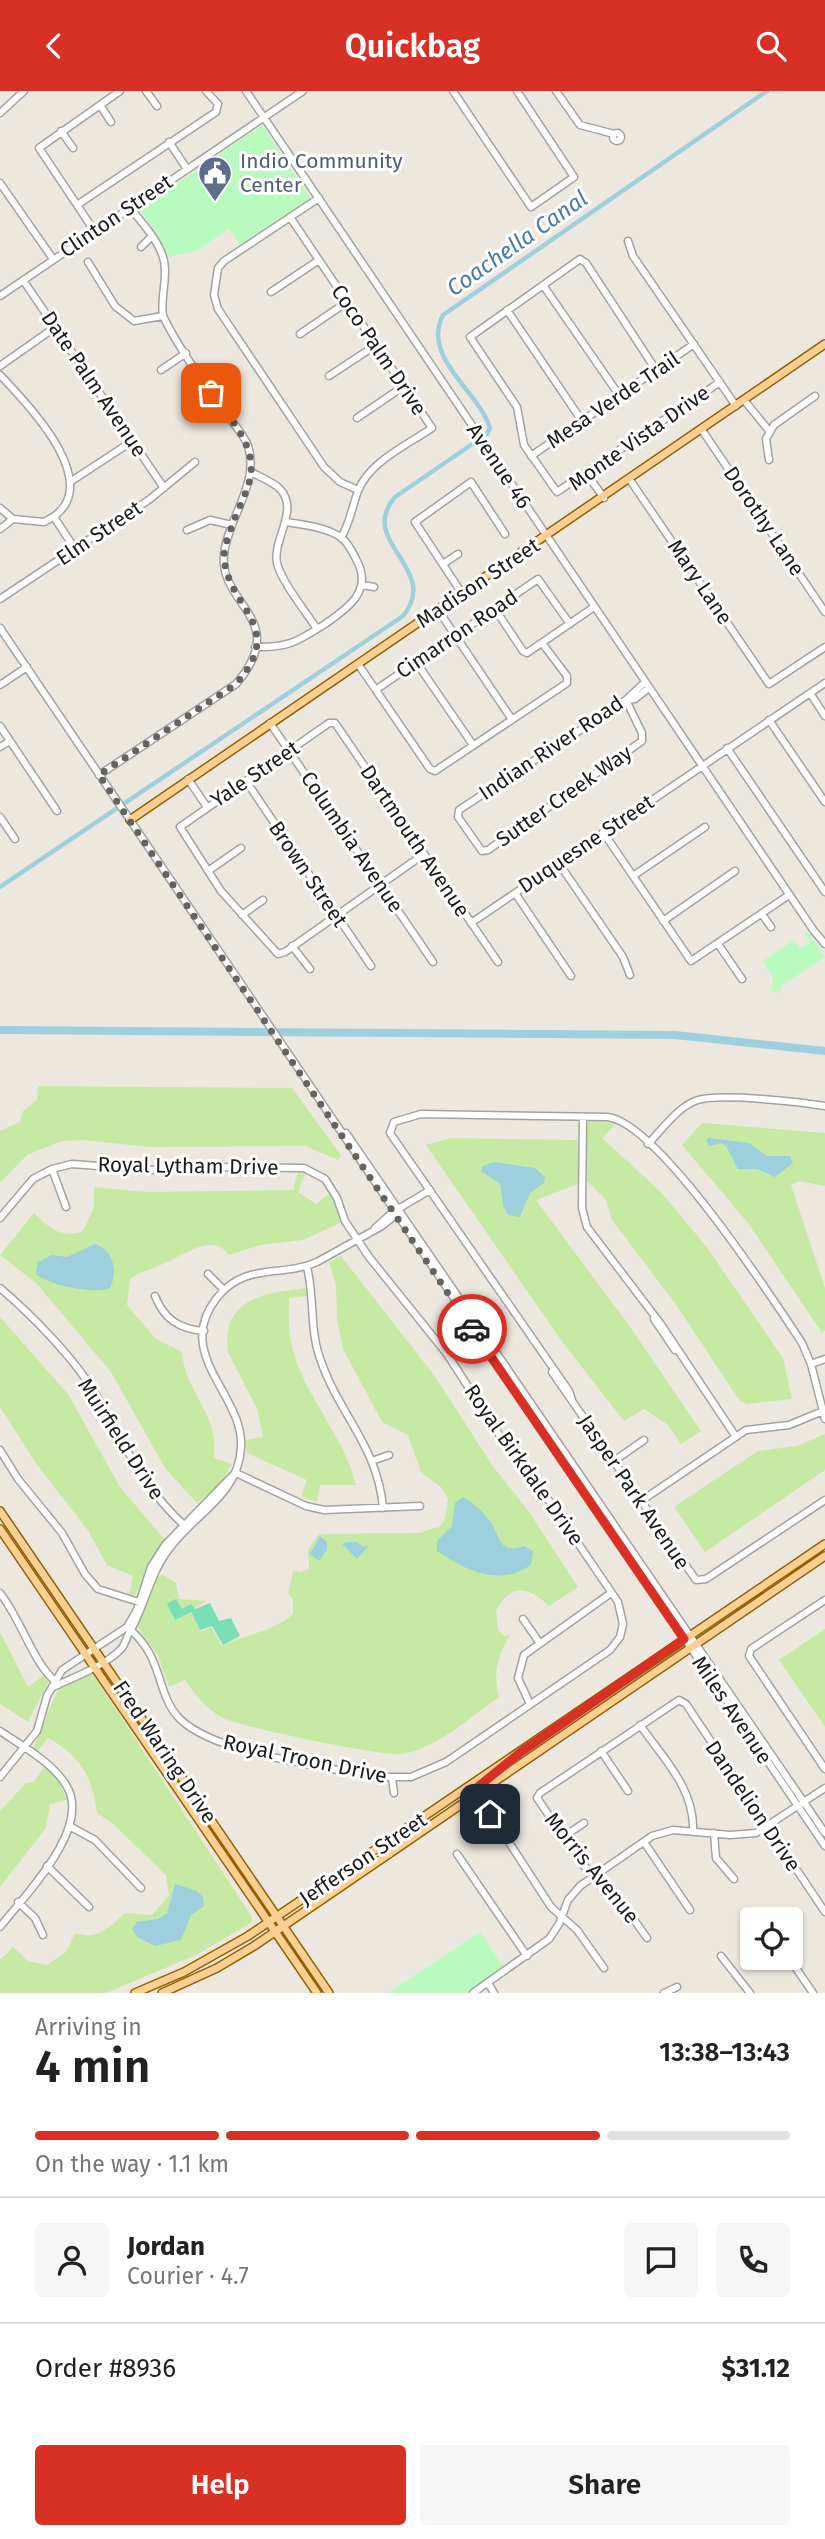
<!DOCTYPE html>
<meta charset="utf-8">
<style>
:root{--surface:#fff;--page:#f6f6f6;--text:#222;--muted:#767676;--line:#e0e0e0;--accent:#d93025}
body{margin:0;font-family:"Fira Sans",sans-serif;background:var(--page);color:var(--text);height:100vh;display:flex;flex-direction:column;font-size:26px;white-space:nowrap}
*{box-sizing:border-box;margin:0}
p{font-size:23px;color:var(--muted)}
.icon{flex:none;width:38px;height:38px;fill:none;stroke:currentColor;stroke-width:2;stroke-linecap:round;stroke-linejoin:round}
.map{position:relative;height:1902px;overflow:hidden}
.panel{display:flex;flex-direction:column;background:var(--surface);flex:1}
.panel>*{flex:none}
.fabs{position:absolute;left:740px;top:1816px;display:grid;gap:14px}
.fabs a{display:grid;place-items:center;width:63px;height:63px;border-radius:7px;background:var(--surface);box-shadow:0 2px 5px #0004;font-size:35px}
.pin{position:absolute;display:grid;place-items:center;width:60px;height:60px;color:#fff;margin:-30px;border-radius:14px;box-shadow:0 4px 10px #0006}
.courier{position:absolute;display:grid;place-items:center;width:70px;height:70px;margin:-35px;border:5px solid #d93025;border-radius:50%;background:#fff;color:#222;box-shadow:0 2px 9px #0007}
.headline em{font-style:normal;font-weight:600}
.headline div{display:flex;flex-direction:column-reverse}
.headline{display:flex;align-items:center;justify-content:space-between;height:119px;padding:0 35px}
h1{font-size:46px;font-weight:600;line-height:52px}
.bar{display:grid;grid-template-columns:repeat(4,1fr);gap:10px 7px;align-content:center;height:84px;padding:0 35px}
.bar i{height:9px;border-radius:5px;background:var(--line)}
.bar .current{background:var(--accent)}
.bar p{grid-column:span 4}
.line{display:flex;align-items:center;gap:18px;padding:0 35px;border-top:2px solid var(--line)}
.line div{flex:1}
.round{display:grid;place-items:center;flex:none;width:74px;height:74px;border-radius:7px;background:var(--page)}
.action{display:flex;gap:14px;margin-top:auto;padding:14px 35px}
.action a{flex:1;height:80px;border-radius:7px;background:var(--accent);color:#fff;font-size:28px;font-weight:600;line-height:80px;text-align:center}
.action a+a{background:var(--page);color:var(--text)}
header{display:flex;justify-content:space-between;align-items:center;height:91px;padding:0 35px;background:var(--accent);color:#fff;font-size:32px;font-weight:600}
.map>svg:first-child{display:block}
</style>
<header><svg class="icon" aria-label="back" viewBox="0 0 24 24"><path d="M15 5l-7 7 7 7"/></svg>Quickbag<svg class="icon" aria-label="search" viewBox="0 0 24 24"><circle cx="10" cy="10" r="6"/><path d="M15 15l6 6"/></svg></header>
<div class="map">
<svg width="825" height="1902" viewBox="0 0 825 1902">
<rect width="100%" height="100%" fill="#ede8df"/>
<path fill="#c6eaa3" d="M 38,995 L 292,997 L 341,1064 L 338,1069 L 305,1055 L 150,1056 L 82,1049 L 62,1050 L 27,1064 L 0,1092 L 0,1040 L 20,1031 L 23,1020 L 37,1009 Z
M 590,1030 L 616,1032 L 602,1047 L 661,1101 L 706,1155 L 783,1267 L 792,1308 L 747,1313 L 739,1309 L 677,1215 L 612,1129 L 606,1109 L 585,1088 L 587,1032 Z
M 702,1032 L 825,1042 L 825,1095 L 799,1090 L 791,1094 L 825,1197 L 825,1239 L 822,1242 L 748,1132 L 682,1054 Z
M 451,1047 L 578,1049 L 578,1093 L 536,1109 L 628,1233 L 701,1340 L 681,1353 L 667,1333 L 644,1318 L 624,1330 L 563,1252 L 426,1054 Z
M 298,1081 L 305,1083 L 298,1101 L 316,1113 L 330,1102 L 342,1131 L 303,1149 L 260,1154 L 229,1164 C 212,1141 185,1164 165,1172 C 153,1178 141,1180 130,1188 L 127,1214 L 155,1247 L 182,1261 C 185,1302 220,1323 214,1367 L 232,1373 L 219,1394 L 197,1412 L 165,1377 L 111,1281 L 36,1192 L 0,1164 L 34,1122 C 49,1137 61,1148 83,1140 L 94,1116 L 94,1096 L 147,1101 L 293,1099 Z
M 341,1165 L 434,1284 L 492,1374 L 529,1421 L 578,1496 L 549,1515 C 529,1496 511,1491 496,1520 L 498,1539 L 505,1545 L 511,1544 C 497,1563 493,1583 499,1606 C 470,1626 438,1657 402,1663 C 383,1666 242,1636 223,1627 C 207,1619 195,1604 185,1589 L 169,1596 L 158,1564 L 137,1536 L 156,1486 L 163,1484 L 176,1492 L 179,1508 L 207,1510 L 190,1520 L 201,1541 L 211,1536 L 222,1555 C 245,1543 273,1541 293,1523 L 293,1508 L 288,1503 L 293,1480 L 300,1481 L 309,1478 L 308,1458 L 319,1443 L 419,1442 L 440,1435 L 445,1428 L 448,1408 L 442,1397 L 421,1381 L 408,1344 L 382,1331 L 343,1258 L 337,1228 L 336,1194 L 329,1171 Z
M 307,1197 L 307,1205 L 289,1207 C 289,1224 288,1239 292,1256 C 304,1305 344,1344 356,1394 L 320,1394 L 317,1411 L 301,1405 L 307,1389 L 247,1362 L 246,1349 L 263,1346 L 258,1320 L 228,1261 C 221,1206 266,1202 307,1197 Z
M 0,1226 L 68,1303 L 120,1396 L 165,1449 L 135,1504 L 129,1503 L 133,1485 L 107,1474 L 87,1438 L 37,1374 L 0,1316 Z
M 825,1343 L 825,1379 L 705,1461 L 674,1416 L 758,1360 L 797,1355 Z
M 825,1538 L 825,1636 L 779,1569 Z
M 0,1541 L 28,1596 L 43,1585 L 49,1591 L 28,1631 L 0,1613 Z
M 93,1583 L 252,1826 L 251,1832 L 196,1864 L 106,1902 L 0,1902 L 0,1869 L 13,1856 L 28,1870 L 47,1874 L 66,1861 L 75,1842 C 98,1850 109,1836 125,1822 L 152,1824 L 169,1804 L 166,1784 L 113,1733 L 97,1722 C 93,1687 80,1664 48,1647 L 38,1660 L 33,1657 C 43,1642 53,1598 66,1592 C 73,1588 84,1586 93,1583 Z
M 44,1676 L 58,1689 L 67,1709 L 50,1713 L 46,1737 L 0,1796 L 0,1720 L 26,1692 L 34,1691 Z"/>
<path fill="#b9fabe" d="M 262,34 L 311,107 L 240,154 L 229,138 L 196,160 L 168,166 L 160,148 L 140,118 Z
M 807,840 L 825,866 L 781,895 L 780,902 L 771,900 L 773,887 L 763,870 L 794,849 L 800,857 L 810,851 L 804,842 Z
M 480,1841 L 504,1877 L 465,1902 L 388,1902 Z"/>
<path fill="#7adfb7" d="M 176,1508 L 182,1518 L 191,1513 L 195,1518 L 210,1512 L 219,1530 L 231,1527 L 240,1545 L 223,1554 L 212,1535 L 200,1539 L 191,1521 L 175,1529 L 167,1513 Z"/>
<path fill="#9ecfdc" d="M 709,1047 L 749,1052 L 767,1065 L 790,1065 L 793,1072 L 775,1086 L 757,1078 L 738,1078 L 726,1055 L 721,1052 L 709,1055 L 706,1049 Z
M 494,1071 L 535,1077 L 545,1086 L 544,1092 L 530,1102 L 520,1126 L 508,1124 L 503,1115 L 500,1093 L 481,1080 L 483,1075 Z
M 95,1153 C 114,1159 118,1181 110,1197 C 96,1204 48,1194 36,1183 L 38,1171 L 52,1164 L 67,1166 Z
M 463,1406 C 474,1411 490,1427 495,1439 C 502,1455 504,1461 524,1455 L 533,1460 L 531,1474 C 499,1496 467,1480 437,1460 L 437,1450 L 452,1435 L 455,1412 Z
M 320,1445 L 327,1451 L 327,1459 L 319,1470 L 310,1463 Z
M 347,1451 L 357,1451 L 363,1456 L 369,1455 L 357,1468 L 342,1453 Z
M 175,1793 L 197,1800 L 203,1806 L 204,1815 L 191,1824 L 181,1849 L 155,1855 L 137,1846 L 132,1838 L 137,1831 L 158,1828 L 167,1822 Z"/>
<g fill="none" stroke-linecap="round" stroke-linejoin="round">
<path stroke="#9ecfdc" stroke-width="4.5" d="M 0,796 L 403,525 C 442,477 356,452 395,406 L 487,343 L 490,337 C 479,300 421,267 443,224 L 767,0"/>
<path stroke="#9ecfdc" stroke-width="8" d="M 0,939 L 675,944 L 825,960"/>
<g stroke="#a2a2a2" stroke-width="9">
<path id="minor" d="M 146,0 L 157,15
M 246,0 L 814,840 L 825,853
M 453,0 L 531,116 L 574,86 L 517,0
M 556,0 L 580,34 L 614,43
M 100,14 L 111,31
M 0,22 L 24,0
M 61,40 L 73,57
M613 46a4 4 0 1 1 8 0a4 4 0 1 1-8 0Z
M 169,51 L 187,78
M 0,92 L 53,168
M 319,107 L 224,170 L 218,177 L 214,204 L 218,218 L 324,376 L 340,391 L 358,399
M 77,114 L 216,21 L 218,13 L 206,0
M 290,126 L 432,337 C 407,354 369,371 358,400 C 352,416 350,432 341,447
M 95,141 L 39,57 L 120,0
M 628,150 L 633,165 L 736,315
M 141,156 L 152,145
M 88,171 L 115,215 L 134,230 L 163,225
M 23,189 L 164,397
M 543,194 L 619,304
M 271,201 L 319,169
M 0,205 L 303,0
M 507,219 L 582,330
M 300,243 L 347,211
M 0,275 L 54,237
M 161,279 L 186,262
M 656,279 L 586,172 L 580,168 L 470,246 L 517,316 L 524,354 L 557,401 L 720,291
M 0,284 C 29,314 112,400 44,431 L 13,428 L 0,417
M 329,285 L 376,254
M 744,309 L 770,341
M 190,319 L 211,302
M 357,327 L 404,295
M 702,339 L 825,521
M 531,365 L 694,253
M 769,369 L 766,348 L 774,334 L 815,305
M 251,381 C 260,386 273,391 280,398 C 300,419 272,449 277,472 C 281,490 306,521 317,538
M 586,382 L 604,407
M 630,389 L 769,593 L 825,556
M 70,391 L 131,351
M 54,426 L 75,458
M 0,438 L 13,428
M 187,439 L 210,429 L 232,434
M 443,473 L 458,463
M 362,494 L 374,496
M 461,501 L 415,431 L 471,391 L 505,443
M 0,508 L 150,408 L 195,371
M 495,518 L 523,560 L 527,562 L 594,516
M 438,519 L 511,627
M 0,537 L 825,1755
M 255,556 C 289,557 298,550 325,533 C 347,518 373,500 357,470 C 353,462 349,453 342,447 C 327,436 304,434 286,431
M 416,571 L 473,654
M 358,573 L 430,678 L 435,680 L 567,592 L 567,585 L 542,552
M 0,594 L 27,576
M 377,598 L 538,488 L 570,533
M 810,602 L 825,625
M 626,609 L 642,642 L 642,650 L 488,759 L 482,760 L 458,726 L 459,719 L 626,609 L 645,591
M 626,609 L 635,608 L 649,597
M 769,629 L 825,711
M 270,632 L 433,871
M 0,635 L 57,720
M 0,656 L 10,650
M 727,657 L 825,801
M 99,684 L 236,593 C 292,528 218,514 224,463 C 228,427 260,392 248,355 C 244,343 231,330 224,320 C 203,290 179,258 163,225 C 160,207 168,187 164,170 C 160,151 143,133 131,118
M 188,688 L 207,716
M 246,690 L 371,875
M 0,726 L 15,748
M 603,741 L 691,870 L 789,804
M 424,763 L 285,861 L 278,863 L 221,800 L 180,736 L 329,632 L 335,632 L 498,871
M 558,771 L 623,866 L 630,884
M 208,780 L 241,757
M 633,785 L 705,736
M 515,802 L 571,885
M 762,823 L 771,836
M 242,824 L 263,809
M 663,830 L 735,780
M 471,832 L 825,592
M 718,853 L 742,888
M 292,855 L 310,878
M 583,1026 L 582,1117 L 587,1136 L 660,1232 L 736,1346
M 346,1042 L 825,1742
M 648,1053 C 662,1039 678,1015 698,1009 C 720,1002 800,1011 825,1015
M 52,1078 L 66,1116
M 0,1127 L 33,1088 L 52,1078 L 72,1073 L 151,1079 L 189,1076 L 304,1077 L 325,1088 L 337,1107 L 345,1130 L 369,1166 L 447,1263 L 502,1348 L 539,1395 L 618,1511 L 623,1533 L 620,1546 L 610,1559 L 446,1671 L 411,1686 L 375,1686 C 325,1675 215,1663 180,1628 C 155,1603 165,1566 127,1536
M 375,1137 L 393,1121 L 430,1099
M 307,1176 C 315,1208 309,1239 321,1270 C 339,1323 378,1356 383,1417
M 208,1183 L 224,1199
M 0,1197 C 32,1224 75,1268 96,1304 C 127,1356 140,1394 186,1436
M 155,1205 C 164,1228 179,1238 204,1240
M 654,1228 L 675,1259
M 811,1273 L 825,1268
M 552,1281 L 696,1489 L 706,1488 L 825,1409
M 572,1309 L 569,1300 L 390,1042 L 394,1031 L 421,1023 L 608,1026 C 659,1033 771,1205 802,1252 L 811,1273 L 825,1328
M 0,1359 L 18,1388 L 62,1442 L 85,1483 L 98,1498 L 142,1512
M 372,1370 L 389,1364
M 614,1370 L 644,1349
M 236,1382 L 306,1415 L 324,1419 L 420,1415
M 641,1410 L 746,1339 L 789,1334 L 823,1320
M 0,1502 C 22,1530 33,1572 56,1591
M 825,1509 L 751,1558 L 749,1565 L 825,1678
M 523,1528 L 539,1551
M 53,1596 C 72,1587 105,1575 121,1558 C 125,1554 126,1548 128,1544 C 145,1516 149,1484 169,1458 C 195,1422 238,1405 241,1357 C 245,1305 173,1264 216,1208 C 245,1170 281,1187 317,1171 L 382,1135 L 398,1122
M 530,1613 L 518,1587 L 524,1564 L 611,1502
M 640,1634 C 663,1667 695,1698 693,1740
M 0,1640 C 22,1655 52,1671 66,1694 C 93,1736 26,1803 0,1836
M 601,1660 L 628,1700
M 0,1686 L 37,1640 L 47,1605 L 62,1579 L 127,1536 L 137,1519 L 151,1476 L 165,1454 L 235,1382
M 392,1687 L 394,1702
M 477,1702 L 551,1816 L 577,1839 L 604,1877
M 71,1736 L 95,1749 L 141,1797
M 714,1742 L 716,1767 L 734,1788
M 563,1746 L 584,1732
M 644,1751 L 690,1819
M 457,1763 L 527,1865
M 47,1775 L 89,1816
M 18,1811 L 35,1827 L 43,1844
M 761,1826 L 763,1829
M 647,1847 L 615,1802 L 583,1774 L 537,1707 L 540,1702 L 679,1609 L 686,1613 L 825,1821
M 721,1865 L 750,1902
M 789,1867 L 813,1902
M 488,1892 L 494,1902
M 473,1902 L 549,1848 L 559,1833 L 568,1809 L 580,1795 L 652,1745 L 673,1739 L 730,1744 L 756,1742 L 825,1697
M 664,1902 L 677,1896"/>
</g>
<g stroke="#916000" stroke-width="10">
<path id="major" d="M 130,729 L 825,253
M 0,1420 L 329,1902
M 0,1438 L 317,1902
M 389,1763 L 388,1758 L 421,1733
M 332,1800 L 354,1780 L 352,1775
M 135,1902 L 184,1881 L 248,1845 L 825,1453
M 162,1902 L 217,1877 L 254,1855 L 825,1465"/>
</g>
<use href="#minor" stroke="#fff" stroke-width="6"/>
<use href="#major" stroke="#fecf93" stroke-width="7"/>
</g>
<g fill="none" stroke-linecap="round" stroke-linejoin="round">
<path stroke="#646360" stroke-width="7" stroke-dasharray="0 12.6" d="M 211,302 C 227,324 254,351 251,381 C 250,396 240,413 235,427 C 231,438 223,456 224,468 C 230,520 287,535 236,593 L 99,684 L 472,1238"/>
<path stroke="#d93025" stroke-width="9" d="M 472,1238 L 684,1548 L 521,1661 L 474,1699 L 472,1703 L 487,1725 L 491,1727 L 490,1723"/>
</g>
<defs>
<g id="civic-pin" transform="scale(1.75)"><path d="M0 17L-7.5 6A9.5 9.5 0 1 1 7.5 6Z" fill="#5c6f8a" stroke="#fff"/><path d="M-.6-6.5H3V-4.5H.6V-3L4-1V1h2V6H-6V1h2V-1L-.6-3ZM-1.2 2.5V6h2.4V2.5Z" fill="#fff"/></g>
</defs>
<g fill-rule="evenodd">
<use href="#civic-pin" x="215" y="82"/>
</g>
<g text-anchor="middle" stroke-width="6" stroke-linejoin="round" paint-order="stroke">
<g font-size="21" fill="#4e5e75" stroke="#fff" text-anchor="start">
<text x="240" y="77">Indio Community<tspan x="240" dy="24">Center</tspan></text>
</g>
<g font-size="21" fill="#1b1b1b" stroke="#fff">
<text transform="translate(116 125) rotate(-34)" y="7">Clinton Street</text>
<text transform="translate(379 259) rotate(56)" y="7">Coco Palm Drive</text>
<text transform="translate(94 293) rotate(56)" y="7">Date Palm Avenue</text>
<text transform="translate(613 309) rotate(-34)" y="7">Mesa Verde Trail</text>
<text transform="translate(639 347) rotate(-35)" y="7">Monte Vista Drive</text>
<text transform="translate(499 375) rotate(56)" y="7">Avenue 46</text>
<text transform="translate(764 430) rotate(56)" y="7">Dorothy Lane</text>
<text transform="translate(99 442) rotate(-34)" y="7">Elm Street</text>
<text transform="translate(700 491) rotate(56)" y="7">Mary Lane</text>
<text transform="translate(478 492) rotate(-34)" y="7">Madison Street</text>
<text transform="translate(457 543) rotate(-34)" y="7">Cimarron Road</text>
<text transform="translate(551 657) rotate(-34)" y="7">Indian River Road</text>
<text transform="translate(255 683) rotate(-34)" y="7">Yale Street</text>
<text transform="translate(564 705) rotate(-35)" y="7">Sutter Creek Way</text>
<text transform="translate(415 750) rotate(56)" y="7">Dartmouth Avenue</text>
<text transform="translate(352 751) rotate(56)" y="7">Columbia Avenue</text>
<text transform="translate(586 753) rotate(-34)" y="7">Duquesne Street</text>
<text transform="translate(308 783) rotate(56)" y="7">Brown Street</text>
<text transform="translate(188 1075) rotate(1)" y="7">Royal Lytham Drive</text>
<text transform="translate(121 1348) rotate(57)" y="7">Muirfield Drive</text>
<text transform="translate(524 1374) rotate(55)" y="7">Royal Birkdale Drive</text>
<text transform="translate(634 1401) rotate(56)" y="7">Jasper Park Avenue</text>
<text transform="translate(732 1619) rotate(56)" y="7">Miles Avenue</text>
<text transform="translate(165 1661) rotate(56)" y="7">Fred Waring Drive</text>
<text transform="translate(305 1668) rotate(12)" y="7">Royal Troon Drive</text>
<text transform="translate(753 1715) rotate(56)" y="7">Dandelion Drive</text>
<text transform="translate(363 1768) rotate(-34)" y="7">Jefferson Street</text>
<text transform="translate(592 1777) rotate(51)" y="7">Morris Avenue</text>
</g>
<g font-size="23" font-style="italic" fill="#467aab" stroke="#fff">
<text transform="translate(517 152) rotate(-35)" y="8">Coachella Canal</text>
</g>
</g>
</svg>
<div class="fabs">
<a><svg class="icon" aria-label="locate" viewBox="0 0 24 24"><circle cx="12" cy="12" r="6"/><path d="M12 2v4M12 18v4M2 12h4M18 12h4"/></svg></a>
</div>
<div class="pin" style="left:211px;top:302px;background:#ea580c"><svg class="icon" aria-label="bag" viewBox="0 0 24 24"><path d="M5 8h14l-1 12H6zM9 8a3 3 0 0 1 6 0"/></svg></div>
<div class="pin" style="left:490px;top:1723px;background:#1f2937"><svg class="icon" aria-label="home" viewBox="0 0 24 24"><path d="M3 11l9-7 9 7M6 9v11h12V9"/></svg></div>
<div class="courier" style="left:472px;top:1238px"><svg class="icon" aria-label="car" viewBox="0 0 24 24"><path d="M5 17H2v-5l4-1 3-4h7l3 4 3 1v5h-3M9 17h6M6 11h13"/><circle cx="7" cy="17" r="2"/><circle cx="17" cy="17" r="2"/></svg></div>
</div>
<section class="panel">
<div class="headline"><div><h1>4 min</h1><p>Arriving in</p></div><em>13:38–13:43</em></div>
<div class="bar"><i class="current"></i><i class="current"></i><i class="current"></i><i></i><p>On the way · 1.1 km</p></div>
<div class="line" style="height:126px"><a class="round"><svg class="icon" aria-label="person" viewBox="0 0 24 24"><circle cx="12" cy="8" r="4"/><path d="M4 21q1-7 8-7t8 7"/></svg></a><div><b>Jordan</b><p>Courier · 4.7</p></div><a class="round"><svg class="icon" aria-label="chat" viewBox="0 0 24 24"><path d="M4 5h16v11H9l-5 4z"/></svg></a><a class="round"><svg class="icon" aria-label="phone" viewBox="0 0 24 24"><path d="M5 4h4l2 5-3 2q2 4 5 5l2-3 5 2v4C11 20 4 13 5 4z"/></svg></a></div>
<div class="line" style="height:91px"><div>Order #8936</div><b>$31.12</b></div>
<div class="action"><a>Help</a><a>Share</a></div>
</section>
